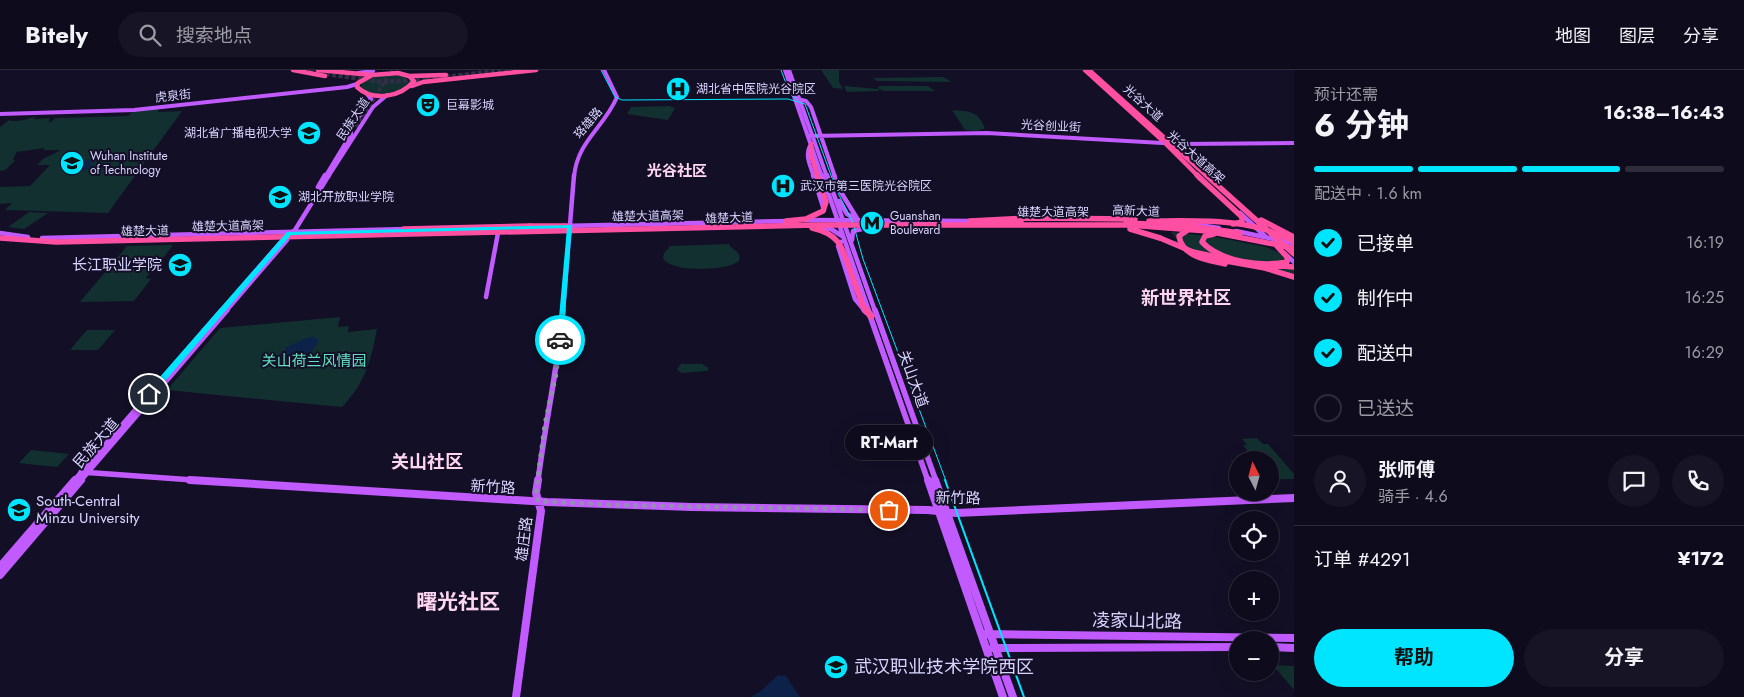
<!DOCTYPE html>
<html lang="zh">
<meta charset="utf-8">
<style>
:root{--surface:#0e0b1c;--page:#171425;--text:#f1f3f6;--muted:#9b9ba3;--line:#2e2b3b;--accent:#00e5ff}
body{margin:0;font-family:Jost,"Noto Sans SC",sans-serif;background:var(--page);color:var(--text);height:100vh;display:flex;flex-direction:column;font-size:19px;white-space:nowrap}
*{box-sizing:border-box;margin:0}
p{font-size:16px;color:var(--muted)}
.icon{flex:none;width:28px;height:28px;fill:none;stroke:currentColor;stroke-width:2;stroke-linecap:round;stroke-linejoin:round}
.map{position:relative;flex:1;overflow:hidden}
.details{display:flex;flex-direction:column;background:var(--surface);width:450px}
.details>*{flex:none}
.needle{width:32px;rotate:354deg}
.fabs{position:absolute;left:1229px;top:381px;display:grid;gap:10px}
.fabs a{display:grid;place-items:center;width:50px;height:50px;border-radius:50%;background:var(--surface);box-shadow:0 5px 20px #0002,0 0 0 1px var(--line);font-size:25px}
.pin{position:absolute;display:grid;place-items:center;width:42px;height:42px;color:#fff;margin:-21px;border:2px solid #fff;border-radius:50%;box-shadow:0 1px 5px #0007}
.courier{position:absolute;display:grid;place-items:center;width:50px;height:50px;margin:-25px;border:4px solid #00e5ff;border-radius:50%;background:#fff;color:#222;box-shadow:0 1px 6px #0007}
.bubble{position:absolute;height:35px;border-radius:18px;background:var(--surface);box-shadow:0 5px 20px #0002,0 0 0 1px var(--line);font-size:16px;font-weight:700;line-height:35px;text-align:center}
.head em{font-style:normal;font-weight:700}
.head div{display:flex;flex-direction:column-reverse}
.head{display:flex;align-items:center;justify-content:space-between;height:85px;padding:0 20px}
h1{font-size:32px;font-weight:700;line-height:38px}
.bar{display:grid;grid-template-columns:repeat(4,1fr);gap:8px 5px;align-content:center;height:60px;padding:0 20px}
.bar i{height:6px;border-radius:4px;background:var(--line)}
.bar .selected{background:var(--accent)}
.bar p{grid-column:span 4}
.line{display:flex;align-items:center;gap:12px;padding:0 20px;border-top:1px solid var(--line)}
.line div{flex:1}
.round{display:grid;place-items:center;flex:none;width:52px;height:52px;border-radius:26px;background:var(--page)}
ol{padding:0 20px;list-style:none}
li{display:flex;align-items:center;gap:15px;height:55px}
li p{margin-inline-start:auto}
li .icon{padding:5px;border-radius:50%;background:var(--accent);color:#111;stroke-width:4}
li:last-child{color:var(--muted)}
li i{width:28px;height:28px;border:2px solid var(--line);border-radius:50%}
.action{display:flex;gap:10px;margin-top:auto;padding:10px 20px}
.action a{flex:1;height:58px;border-radius:30px;background:var(--accent);color:#111;font-size:20px;font-weight:700;line-height:58px;text-align:center}
.action a+a{background:var(--page);color:var(--text)}
header{display:flex;align-items:center;gap:30px;box-sizing:border-box;height:70px;padding:0 25px;background:var(--surface);border-bottom:1px solid var(--line)}
header strong{font-size:24px}
nav{display:flex;gap:28px;margin-inline-start:auto;font-size:18px}
.search{width:350px;height:45px;background:var(--page);display:flex;align-items:center;gap:12px;box-sizing:border-box;padding:0 18px;border-radius:28px;color:var(--muted);font-size:19px}
main{display:flex;flex:1;min-height:0}
.map>svg:first-child{display:block}
</style>
<header>
<strong>Bitely</strong>
<div class="search"><svg class="icon" aria-label="search" viewBox="0 0 24 24"><circle cx="10" cy="10" r="6"/><path d="M15 15l6 6"/></svg>搜索地点</div>
<nav><a>地图</a><a>图层</a><a>分享</a></nav>
</header>
<main>
<div class="map">
<svg width="1294" height="627" viewBox="0 0 1294 627">
<rect width="100%" height="100%" fill="#130f26"/>
<path fill="#12302f" d="M 821,0 L 839,0 L 839,12 L 843,19 L 833,18 Z
M 393,5 L 404,6 L 409,11 L 408,15 C 397,23 373,28 361,18 L 362,13 L 376,6 Z
M 943,7 L 952,12 L 877,11 L 873,8 Z
M 844,16 L 878,19 L 879,16 L 928,16 L 935,21 L 884,21 L 879,19 L 878,21 L 847,22 Z
M 669,36 L 675,38 L 668,50 L 627,44 L 631,37 Z
M 159,39 L 158,42 L 182,41 L 108,143 L 5,140 L 12,133 L 0,134 L 0,117 L 30,116 L 50,95 L 37,95 L 43,89 L 61,80 L 44,80 L 44,78 L 17,82 L 13,89 L 15,91 L 5,100 L 0,101 L 0,57 L 9,50 C 16,53 28,49 36,46 L 33,49 L 49,48 L 49,52 L 51,52 L 55,48 L 128,46 L 132,42 Z
M 952,40 C 969,42 977,39 985,58 L 978,61 L 965,60 Z
M 29,142 L 48,143 L 24,159 L 8,157 Z
M 1171,162 L 1216,167 L 1266,177 L 1278,182 L 1294,199 L 1294,209 L 1189,179 L 1167,170 L 1178,171 Z
M 729,174 C 732,181 742,180 739,191 C 727,201 670,203 663,188 L 664,183 L 669,178 L 669,176 Z
M 173,175 L 153,201 L 150,202 L 146,208 L 151,209 L 134,231 L 80,232 L 127,176 Z
M 340,247 L 338,257 L 349,256 L 348,262 L 377,259 C 371,291 365,313 342,337 L 167,320 L 220,258 Z
M 87,260 L 115,260 L 98,280 L 70,280 Z
M 681,294 L 702,294 L 709,298 L 707,301 L 681,303 L 677,299 Z
M 1257,368 L 1263,374 L 1268,374 L 1294,404 L 1294,409 L 1270,409 L 1270,390 L 1254,390 L 1243,375 L 1247,375 L 1242,369 Z
M 31,380 L 69,384 L 57,397 L 19,393 Z
M 1273,595 L 1294,596 L 1294,620 Z"/>
<path fill="#0c2248" d="M 93,89 L 90,93 L 94,96 L 92,98 L 68,104 L 70,101 L 68,98 L 73,91 Z
M 315,267 L 319,272 L 302,292 L 293,295 L 294,289 L 278,289 L 279,284 L 285,281 L 286,277 C 296,274 303,267 315,267 Z
M 778,605 L 786,606 L 800,627 L 751,627 L 761,621 Z"/>
<g fill="none" stroke-linecap="round" stroke-linejoin="round">
<path stroke="#312d47" stroke-width="4" stroke-dasharray="4 2" stroke-linecap="butt" d="M 356,57 L 392,0"/>
<path stroke="#312d47" stroke-width="4.5" stroke-dasharray="4.5 2" stroke-linecap="butt" d="M 309,0 L 324,3
M 319,3 L 384,12 L 430,9
M 426,9 L 508,0"/>
<path stroke="#c25bff" stroke-width="4" d="M 785,0 L 822,107
M 789,0 L 827,107
M 358,3 L 373,1
M 797,29 L 806,31 L 811,37 L 835,107
M 0,44 L 134,40 L 347,17 L 357,14
M 809,66 L 987,63 L 1180,74 L 1294,73
M 811,74 C 804,85 810,95 814,107
M 325,107 L 351,64 L 351,58 L 371,29 L 367,24
M 328,107 L 373,37 L 387,25
M 574,107 C 577,71 604,58 617,27 L 604,0"/>
<path stroke="#c25bff" stroke-width="4.5" d="M 813,105 L 824,140
M 822,105 L 869,241
M 827,105 L 875,241
M 834,105 L 839,119 L 858,150
M 318,117 L 325,105
M 839,131 L 847,144 L 856,149
M 1240,143 L 1266,167
M 804,150 L 975,151
M 1191,154 L 1219,158
M 562,156 L 790,151
M 817,157 L 831,159 L 842,166
M 1236,161 L 1293,173
M 0,163 L 28,167
M 42,168 L 407,159
M 852,170 L 853,161 L 871,157
M 841,172 L 838,176 L 855,229 L 865,241
M 1284,183 L 1294,192
M 486,227 L 498,163
M 221,241 L 280,173 L 295,160 L 329,105
M 226,241 L 287,170
M 563,241 L 574,105"/>
<path stroke="#c25bff" stroke-width="5.5" d="M 864,240 L 866,242
M 868,240 L 928,411
M 875,240 L 936,411
M 81,402 L 207,411
M 74,411 L 222,240
M 80,411 L 227,240
M 538,411 C 545,354 558,297 563,240"/>
<path stroke="#c25bff" stroke-width="8" d="M 190,410 L 547,432 L 692,437 L 928,440 L 956,443 L 1294,428
M 928,410 L 1003,627
M 935,410 L 1013,627
M 0,497 L 75,410
M 0,505 L 81,410
M 986,564 L 1294,568
M 1270,577 L 1294,578
M 993,578 L 1238,577
M 516,627 L 541,441 L 536,423 L 538,410"/>
<path stroke="#ff4fa3" stroke-width="4.5" d="M 293,0 L 325,6
M 318,0 L 372,5
M 1085,0 L 1162,70
M 398,3 L 409,6 L 414,11 C 401,27 373,32 357,17 L 358,13 L 372,5 Z
M 409,6 L 446,5
M 412,16 L 423,12 L 536,0
M 811,74 L 811,85 L 818,107"/>
<path stroke="#ff4fa3" stroke-width="5.5" d="M 817,105 L 819,111
M 1200,108 L 1242,147 L 1242,152 L 1233,154
M 1261,150 L 1294,167
M 991,152 L 1021,152
M 1126,153 L 1190,156 L 1240,163
M 404,159 L 530,156
M 1160,168 L 1193,182 L 1231,190
M 1226,191 L 1265,198 L 1294,207
M 1269,195 L 1294,197
M 850,200 L 863,236 L 867,241"/>
<path stroke="#ff4fa3" stroke-width="7" d="M 866,240 L 871,246"/>
<path stroke="#00e5ff" stroke-width="1" d="M 601,0 L 615,27 L 622,30 L 788,29 L 805,34 L 836,119 L 853,153 L 863,189 L 946,411
M 781,0 L 790,24 L 798,30"/>
<path stroke="#00e5ff" stroke-width="2" d="M 945,410 L 1024,627"/>
<path stroke="#ff4fa3" stroke-width="4.5" d="M 1089,0 L 1208,107
M 1166,74 L 1199,107"/>
<path stroke="#ff4fa3" stroke-width="5.5" d="M 1197,105 L 1200,108
M 1206,105 L 1294,184
M 786,151 L 806,149 L 823,141 L 826,132 L 819,111
M 970,151 L 1025,148 L 1135,149
M 1149,151 C 1196,151 1252,147 1294,172
M 530,156 L 566,156
M 812,158 C 839,164 842,176 850,200
M 1130,159 L 1160,168
M 1188,160 L 1179,166 C 1182,187 1208,190 1225,194
M 1214,164 L 1205,166 L 1202,172 C 1221,192 1261,197 1287,192 L 1287,187 L 1275,174
M 0,168 L 56,172 L 815,155 L 1129,155 L 1207,161 L 1294,178"/>
</g>
<path fill="#00e5ff" d="M 572,155 L 563,271 L 557,270 L 567,158 L 291,165 L 152,326 L 149,327 L 145,324 L 287,162 Z"/>
<g fill="none" stroke-linecap="round" stroke-linejoin="round">
<path stroke="#948fb3" stroke-width="5" stroke-dasharray="0 9" d="M 560,270 L 556,304 L 545,354 L 536,423 L 538,431 L 612,435 L 889,440"/>
</g>
<defs>
<g id="hospital-disc" transform="scale(1.25)"><circle r="9.5" fill="#00e5ff" stroke="#130f26"/><path d="M-5-5h3v3.5h4V-5h3V5h-3V1.5h-4V5h-3Z" fill="#111"/></g>
<g id="theatre-disc" transform="scale(1.25)"><circle r="9.5" fill="#00e5ff" stroke="#130f26"/><path d="M-5-5.5Q0-4 5-5.5V0Q5 5 0 6Q-5 5-5 0ZM-3.3-2.5H-1v1.5H-3.3ZM1-2.5H3.3v1.5H1ZM-2.8 1Q0 5.5 2.8 1Z" fill="#111"/></g>
<g id="university-disc" transform="scale(1.25)"><circle r="9.5" fill="#00e5ff" stroke="#130f26"/><path d="M0-5L7-2L0 1L-7-2ZM-4 1L0 2.5L4 1V4Q0 6-4 4Z" fill="#111"/></g>
<g id="metro-disc" transform="scale(1.25)"><circle r="9.5" fill="#00e5ff" stroke="#130f26"/><path d="M-5.5 5V-5H-3L0 0L3-5H5.5V5H3V-.5L0 4L-3-.5V5Z" fill="#111"/></g>
</defs>
<g fill-rule="evenodd">
<use href="#hospital-disc" x="678" y="19"/>
<use href="#theatre-disc" x="428" y="35"/>
<use href="#university-disc" x="309" y="63"/>
<use href="#university-disc" x="72" y="93"/>
<use href="#hospital-disc" x="783" y="116"/>
<use href="#university-disc" x="280" y="127"/>
<use href="#metro-disc" x="872" y="153"/>
<use href="#university-disc" x="180" y="195"/>
<use href="#university-disc" x="19" y="440"/>
<use href="#university-disc" x="836" y="597"/>
</g>
<g text-anchor="middle" stroke-width="4" stroke-linejoin="round" paint-order="stroke">
<g font-size="12" fill="#d9d4ff" stroke="#130f26" text-anchor="start">
<text x="696" y="23">湖北省中医院光谷院区</text>
<text x="446" y="39">巨幕影城</text>
<text x="292" y="67" text-anchor="end">湖北省广播电视大学</text>
<text x="90" y="90">Wuhan Institute<tspan x="90" dy="14">of Technology</tspan></text>
<text x="800" y="120">武汉市第三医院光谷院区</text>
<text x="298" y="131">湖北开放职业学院</text>
<text x="890" y="150">Guanshan<tspan x="890" dy="14">Boulevard</tspan></text>
</g>
<g font-size="12" fill="#d9d4ff" stroke="#130f26">
<text transform="translate(173 26) rotate(-6)" y="4">虎泉街</text>
<text transform="translate(1143 33) rotate(42)" y="4">光谷大道</text>
<text transform="translate(353 49) rotate(-56)" y="4">民族大道</text>
<text transform="translate(588 53) rotate(-50)" y="4">珞雄路</text>
<text transform="translate(1051 56) rotate(3)" y="4">光谷创业街</text>
<text transform="translate(1196 87) rotate(42)" y="4">光谷大道高架</text>
<text transform="translate(1136 141) rotate(2)" y="4">高新大道</text>
<text x="1053" y="146">雄楚大道高架</text>
<text transform="translate(648 146) rotate(-1)" y="4">雄楚大道高架</text>
<text transform="translate(729 148) rotate(-2)" y="4">雄楚大道</text>
<text transform="translate(228 156) rotate(-1)" y="4">雄楚大道高架</text>
<text transform="translate(145 161) rotate(-1)" y="4">雄楚大道</text>
</g>
<g font-size="15" font-weight="bold" fill="#ffd6f0" stroke="#130f26">
<text x="677" y="106">光谷社区</text>
</g>
<g font-size="15" fill="#d9d4ff" stroke="#130f26" text-anchor="end">
<text x="162" y="200">长江职业学院</text>
<text x="36" y="436" text-anchor="start">South-Central<tspan x="36" dy="17">Minzu University</tspan></text>
</g>
<g font-size="15" fill="#5fe0c0" stroke="#130f26">
<text x="314" y="296">关山荷兰风情园</text>
</g>
<g font-size="15" fill="#d9d4ff" stroke="#130f26">
<text transform="translate(913 309) rotate(70)" y="5">关山大道</text>
<text transform="translate(96 373) rotate(-49)" y="5">民族大道</text>
<text transform="translate(493 417) rotate(3)" y="5">新竹路</text>
<text transform="translate(958 428) rotate(1)" y="5">新竹路</text>
<text transform="translate(524 469) rotate(-83)" y="5">雄庄路</text>
</g>
<g font-size="18" font-weight="bold" fill="#ffd6f0" stroke="#130f26">
<text x="1186" y="234">新世界社区</text>
<text x="427" y="398">关山社区</text>
</g>
<g font-size="18" fill="#d9d4ff" stroke="#130f26">
<text transform="translate(1137 551) rotate(1)" y="6">凌家山北路</text>
</g>
<g font-size="18" fill="#d9d4ff" stroke="#130f26" text-anchor="start">
<text x="854" y="603">武汉职业技术学院西区</text>
</g>
<g font-size="21" font-weight="bold" fill="#ffd6f0" stroke="#130f26">
<text x="458" y="539">曙光社区</text>
</g>
</g>
</svg>
<div class="fabs">
<a><svg class="needle" viewBox="-14 -14 28 28"><path d="M0-13l5 13h-10z" fill="#e53935"/><path d="M0 13l5-13h-10z" fill="#9b9ba3"/></svg></a>
<a><svg class="icon" aria-label="locate" viewBox="0 0 24 24"><circle cx="12" cy="12" r="6"/><path d="M12 2v4M12 18v4M2 12h4M18 12h4"/></svg></a>
<a>+</a>
<a>−</a>
</div>
<div class="pin" style="left:889px;top:440px;background:#ea580c"><svg class="icon" aria-label="bag" viewBox="0 0 24 24"><path d="M5 8h14l-1 12H6zM9 8a3 3 0 0 1 6 0"/></svg></div>
<div class="pin" style="left:149px;top:324px;background:#1f2937"><svg class="icon" aria-label="home" viewBox="0 0 24 24"><path d="M3 11l9-7 9 7M6 9v11h12V9"/></svg></div>
<div class="courier" style="left:560px;top:270px"><svg class="icon" aria-label="car" viewBox="0 0 24 24"><path d="M5 17H2v-5l4-1 3-4h7l3 4 3 1v5h-3M9 17h6M6 11h13"/><circle cx="7" cy="17" r="2"/><circle cx="17" cy="17" r="2"/></svg></div>
<div class="bubble" style="left:845px;top:355px;width:88px">RT-Mart</div>
</div>
<section class="details">
<div class="head"><div><h1>6 分钟</h1><p>预计还需</p></div><em>16:38–16:43</em></div>
<div class="bar"><i class="selected"></i><i class="selected"></i><i class="selected"></i><i></i><p>配送中 · 1.6 km</p></div>
<ol>
<li><svg class="icon" aria-label="check" viewBox="0 0 24 24"><path d="M5 12l5 5 9-10"/></svg>已接单<p>16:19</p></li>
<li><svg class="icon" aria-label="check" viewBox="0 0 24 24"><path d="M5 12l5 5 9-10"/></svg>制作中<p>16:25</p></li>
<li><svg class="icon" aria-label="check" viewBox="0 0 24 24"><path d="M5 12l5 5 9-10"/></svg>配送中<p>16:29</p></li>
<li><i></i>已送达</li>
</ol>
<div class="line" style="height:90px"><a class="round"><svg class="icon" aria-label="person" viewBox="0 0 24 24"><circle cx="12" cy="8" r="4"/><path d="M4 21q1-7 8-7t8 7"/></svg></a><div><b>张师傅</b><p>骑手 · 4.6</p></div><a class="round"><svg class="icon" aria-label="chat" viewBox="0 0 24 24"><path d="M4 5h16v11H9l-5 4z"/></svg></a><a class="round"><svg class="icon" aria-label="phone" viewBox="0 0 24 24"><path d="M5 4h4l2 5-3 2q2 4 5 5l2-3 5 2v4C11 20 4 13 5 4z"/></svg></a></div>
<div class="line" style="height:65px"><div>订单 #4291</div><b>¥172</b></div>
<div class="action"><a>帮助</a><a>分享</a></div>
</section>
</main>
